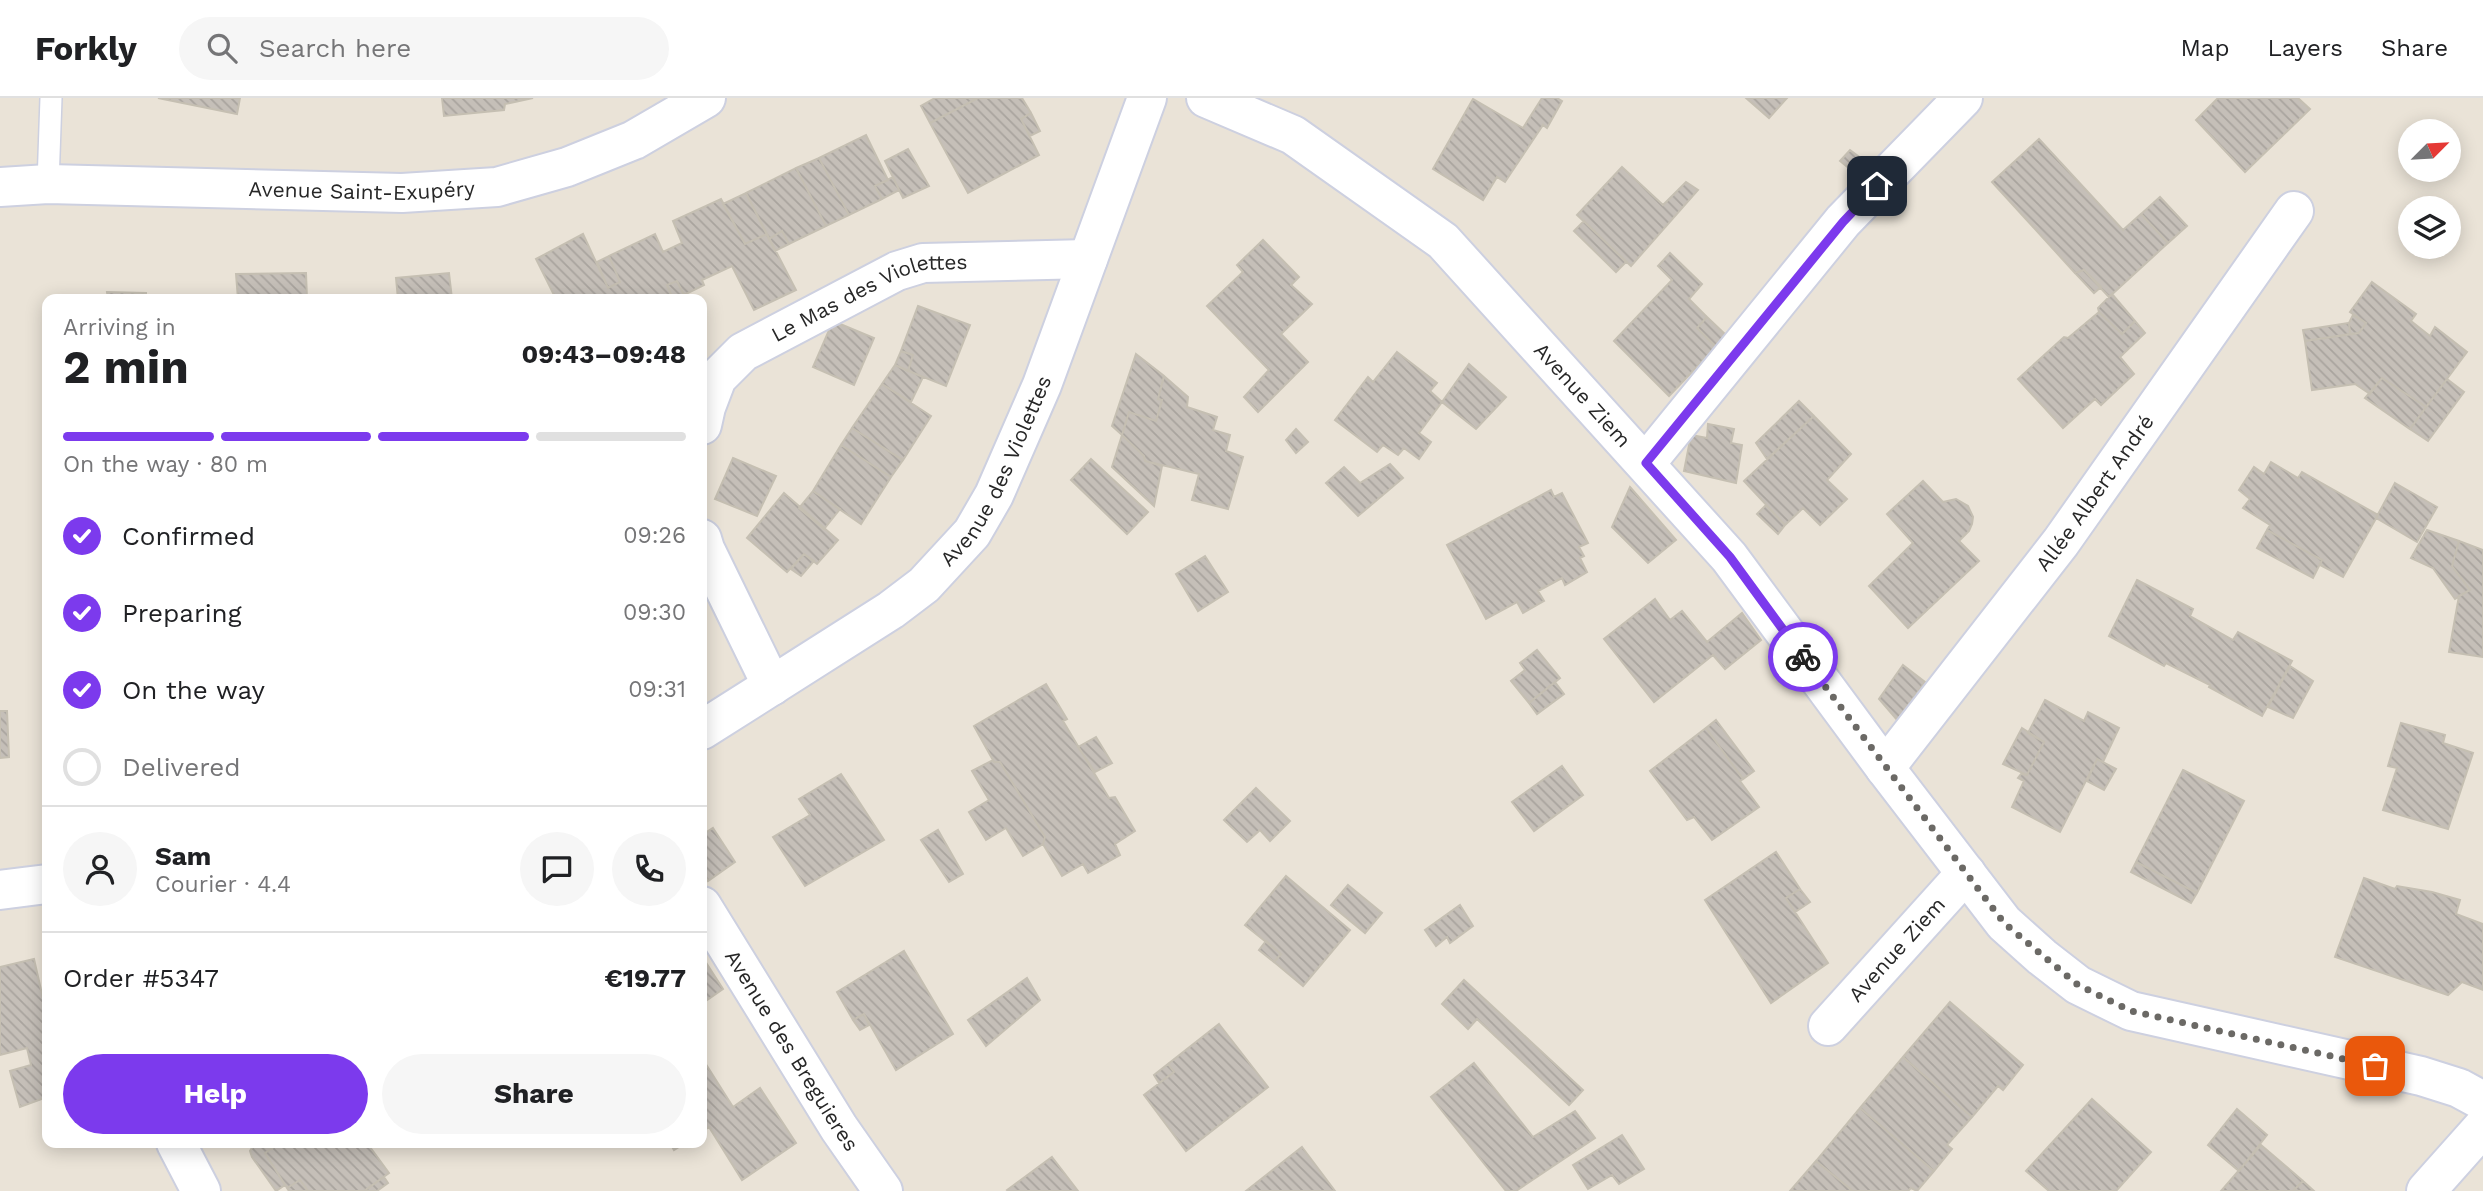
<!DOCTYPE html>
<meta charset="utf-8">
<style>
:root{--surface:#fff;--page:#f6f6f6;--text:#202124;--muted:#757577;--line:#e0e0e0;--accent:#7c3aed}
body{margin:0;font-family:"Work Sans",sans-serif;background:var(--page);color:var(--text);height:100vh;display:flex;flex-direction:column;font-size:26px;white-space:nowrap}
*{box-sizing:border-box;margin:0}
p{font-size:23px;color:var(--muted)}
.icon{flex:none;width:38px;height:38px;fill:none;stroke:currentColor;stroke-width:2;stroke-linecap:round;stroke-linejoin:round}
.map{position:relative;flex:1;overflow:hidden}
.panel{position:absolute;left:42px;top:196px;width:665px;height:854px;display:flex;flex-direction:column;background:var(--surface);border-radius:14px;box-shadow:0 4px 18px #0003}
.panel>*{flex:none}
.needle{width:46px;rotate:66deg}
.tools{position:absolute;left:2398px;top:21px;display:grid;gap:14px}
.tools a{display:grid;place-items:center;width:63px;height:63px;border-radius:50%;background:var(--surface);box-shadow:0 4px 18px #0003;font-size:35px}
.pin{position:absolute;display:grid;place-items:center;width:60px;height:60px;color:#fff;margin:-30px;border-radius:14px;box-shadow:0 4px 10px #0006}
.courier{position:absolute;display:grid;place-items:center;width:70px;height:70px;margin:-35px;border:5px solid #7c3aed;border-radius:50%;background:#fff;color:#222;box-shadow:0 2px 9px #0007}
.head em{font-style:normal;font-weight:700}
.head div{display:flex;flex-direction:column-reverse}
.head{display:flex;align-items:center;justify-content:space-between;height:119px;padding:0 21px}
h1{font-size:46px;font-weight:700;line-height:52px}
.bar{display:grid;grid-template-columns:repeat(4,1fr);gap:10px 7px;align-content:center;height:84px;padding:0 21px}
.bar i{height:9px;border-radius:5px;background:var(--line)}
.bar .current{background:var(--accent)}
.bar p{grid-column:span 4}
.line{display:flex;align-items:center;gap:18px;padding:0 21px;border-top:2px solid var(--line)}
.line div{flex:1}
.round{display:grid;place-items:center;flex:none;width:74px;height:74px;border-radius:37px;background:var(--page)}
ol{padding:0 21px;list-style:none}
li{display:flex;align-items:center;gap:21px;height:77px}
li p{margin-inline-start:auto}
li .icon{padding:7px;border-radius:50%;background:var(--accent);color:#fff;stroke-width:4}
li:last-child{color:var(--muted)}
li i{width:38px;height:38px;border:4px solid var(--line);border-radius:50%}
.cta{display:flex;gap:14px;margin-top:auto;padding:14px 21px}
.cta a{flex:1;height:80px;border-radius:42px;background:var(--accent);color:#fff;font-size:28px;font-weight:700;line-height:80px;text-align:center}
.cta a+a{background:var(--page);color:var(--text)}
header{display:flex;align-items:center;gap:42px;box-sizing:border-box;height:98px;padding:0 35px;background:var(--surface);border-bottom:2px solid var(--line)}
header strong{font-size:33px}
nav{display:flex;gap:38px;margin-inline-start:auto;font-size:24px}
.search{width:490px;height:63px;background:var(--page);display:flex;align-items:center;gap:18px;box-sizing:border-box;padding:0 24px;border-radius:38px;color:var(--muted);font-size:26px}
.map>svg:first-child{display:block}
</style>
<header>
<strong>Forkly</strong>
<div class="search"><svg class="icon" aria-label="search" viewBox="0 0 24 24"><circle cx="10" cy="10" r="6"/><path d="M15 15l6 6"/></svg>Search here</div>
<nav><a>Map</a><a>Layers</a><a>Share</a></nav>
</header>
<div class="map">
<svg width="2483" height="1093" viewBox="0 0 2483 1093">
<defs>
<pattern id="building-back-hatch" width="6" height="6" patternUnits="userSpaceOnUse" patternTransform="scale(1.75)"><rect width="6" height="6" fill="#c5bfb8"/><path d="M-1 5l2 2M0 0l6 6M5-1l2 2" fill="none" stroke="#a9a49e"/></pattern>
</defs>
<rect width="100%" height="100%" fill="#eae3d7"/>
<path fill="url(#building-back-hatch)" stroke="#c5bfb2" stroke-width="2" d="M 158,0 L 240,0 L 237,16 Z
M 442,0 L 533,0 L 505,6 L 504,12 L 444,18 Z
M 935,0 L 978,0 L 930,25 L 921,8 Z
M 978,0 L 1022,0 L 1031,15 L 1021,21 L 1039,57 L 968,95 L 930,25 Z
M 1542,0 L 1557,0 L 1562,3 L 1547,30 L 1543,27 L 1505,84 L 1497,79 L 1483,102 L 1433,71 L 1473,1 L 1523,30 Z
M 1746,0 L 1787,0 L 1769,20 Z
M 2218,0 L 2298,0 L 2310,11 L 2245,74 L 2196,22 Z
M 1031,15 L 1040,33 L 1030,38 L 1021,21 Z
M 866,37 L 888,82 L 875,88 L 882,101 L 849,117 L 819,60 Z
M 2039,41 L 2123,132 L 2141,116 L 2168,145 L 2109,199 L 2084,172 L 2075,175 L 1992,84 Z
M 908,51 L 929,88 L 903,100 L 885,63 Z
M 1850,52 L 1866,64 L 1856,76 L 1840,63 Z
M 819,60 L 849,117 L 826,128 L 796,70 Z
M 1622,69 L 1663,107 L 1686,84 L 1698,92 L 1631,168 L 1577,117 Z
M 796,70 L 826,128 L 789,146 L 782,133 L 769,141 L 746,95 Z
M 893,79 L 899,92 L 882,101 L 875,88 Z
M 746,95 L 767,136 L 745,146 L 723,106 Z
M 2160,99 L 2187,128 L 2168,145 L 2141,116 Z
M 721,101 L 745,146 L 767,136 L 796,192 L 754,212 L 732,168 L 702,182 L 704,187 L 684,197 L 677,183 L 667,187 L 673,201 L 556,201 L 536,161 L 583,136 L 608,190 L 620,184 L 609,158 L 655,136 L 663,154 L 682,145 L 673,123 Z
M 1584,123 L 1626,164 L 1616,174 L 1574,133 Z
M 782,133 L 789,146 L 775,153 L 769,141 Z
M 1263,142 L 1299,179 L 1291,187 L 1312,206 L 1281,236 L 1308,264 L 1258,314 L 1244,299 L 1269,272 L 1207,208 L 1243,174 L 1237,167 Z
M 1670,155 L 1702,186 L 1689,201 L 1707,219 L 1697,230 L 1716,249 L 1669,298 L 1614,243 L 1672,182 L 1658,168 Z
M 609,158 L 620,184 L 608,190 L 597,164 Z
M 2084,172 L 2101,189 L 2094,195 L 2075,175 Z
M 306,175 L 307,201 L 238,201 L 236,176 Z
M 449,175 L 452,201 L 398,201 L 396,180 Z
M 677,183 L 684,197 L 673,201 L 667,187 Z
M 2372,184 L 2416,216 L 2411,223 L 2430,238 L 2435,229 L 2467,254 L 2426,309 L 2382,280 L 2370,296 L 2355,286 L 2312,292 L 2305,243 L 2359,235 L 2366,225 L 2350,214 Z
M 107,194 L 146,195 L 146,201 L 108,201 Z
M 2112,196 L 2135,223 L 2122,236 L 2099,214 L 2098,210 Z
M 918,208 L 970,227 L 946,288 L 908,273 L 913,257 L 901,253 Z
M 2099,214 L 2122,236 L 2135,223 L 2145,235 L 2120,259 L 2134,276 L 2101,307 L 2095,301 L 2063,330 L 2018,281 L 2064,239 L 2068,240 Z
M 2353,217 L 2366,225 L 2359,235 L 2350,236 L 2349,225 Z
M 1707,219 L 1727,238 L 1716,249 L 1697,230 Z
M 833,223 L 874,240 L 854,287 L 813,269 Z
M 2349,225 L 2350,236 L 2305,243 L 2303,232 Z
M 901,253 L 913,257 L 908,273 L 895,267 Z
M 1397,254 L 1437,285 L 1430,293 L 1442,304 L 1419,335 L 1431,344 L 1419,361 L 1404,350 L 1398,357 L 1383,347 L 1377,354 L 1335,322 L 1368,279 L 1373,284 Z
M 1136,256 L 1164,278 L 1158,301 L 1162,302 L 1156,323 L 1129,314 L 1122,337 L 1112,328 Z
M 1469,266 L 1506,299 L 1476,331 L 1442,304 Z
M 895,267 L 923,279 L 911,304 L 882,286 Z
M 1164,278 L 1188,299 L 1187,309 L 1217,319 L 1213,332 L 1230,337 L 1226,353 L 1243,359 L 1228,411 L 1192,402 L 1199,376 L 1145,363 L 1144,358 L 1122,337 L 1129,314 L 1156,323 L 1162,302 L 1158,301 Z
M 2382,280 L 2426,309 L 2410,331 L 2365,300 Z
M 2447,281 L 2464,294 L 2428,343 L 2410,331 Z
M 882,286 L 931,318 L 903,362 L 852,330 Z
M 1799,303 L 1814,318 L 1767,361 L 1756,345 Z
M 1814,318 L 1851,356 L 1827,382 L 1847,401 L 1820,427 L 1803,410 L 1785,427 L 1744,383 Z
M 1708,326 L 1734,331 L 1731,345 L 1742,347 L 1736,385 L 1684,373 L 1691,337 L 1707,340 Z
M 852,330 L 903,362 L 891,379 L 841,347 Z
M 1296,331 L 1308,344 L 1296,355 L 1286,342 Z
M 1122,337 L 1144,358 L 1145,363 L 1162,368 L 1154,408 L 1112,369 Z
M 841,347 L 891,379 L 861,426 L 813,393 Z
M 733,360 L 776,378 L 757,418 L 715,401 Z
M 1091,361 L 1148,414 L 1127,436 L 1071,382 Z
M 2271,364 L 2298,380 L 2302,374 L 2378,417 L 2343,479 L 2320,467 L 2322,462 L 2267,432 L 2270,427 L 2243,410 L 2250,401 L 2239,392 L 2254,369 L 2264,376 Z
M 1390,366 L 1403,380 L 1358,418 L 1326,385 L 1344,369 L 1360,385 Z
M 1923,383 L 1943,404 L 1956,401 L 1968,408 L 1973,419 L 1972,426 L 1969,433 L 1959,443 L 1979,463 L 1908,530 L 1869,488 L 1913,445 L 1887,416 Z
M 2395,385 L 2437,409 L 2417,444 L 2376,420 Z
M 1630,389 L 1676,442 L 1648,465 L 1612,429 Z
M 1551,392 L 1554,399 L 1562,395 L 1588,445 L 1579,449 L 1584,458 L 1580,460 L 1587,474 L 1565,487 L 1562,480 L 1538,493 L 1544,503 L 1523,515 L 1517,504 L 1486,521 L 1447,447 Z
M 813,393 L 840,411 L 824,431 L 799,410 Z
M 784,395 L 838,442 L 817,466 L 804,456 L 787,474 L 747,440 Z
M 1766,407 L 1785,427 L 1778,436 L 1757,416 Z
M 2267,432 L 2322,462 L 2313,480 L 2257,450 Z
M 2427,432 L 2459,443 L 2452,468 L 2470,492 L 2455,501 L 2433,470 L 2411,460 Z
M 2459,443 L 2483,452 L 2483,559 L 2449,554 L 2459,498 L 2470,492 L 2452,468 Z
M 804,456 L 814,463 L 801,478 L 791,471 Z
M 1205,458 L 1228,494 L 1198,513 L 1176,476 Z
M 2137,482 L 2193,511 L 2190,518 L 2233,542 L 2238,534 L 2292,563 L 2262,618 L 2209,589 L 2210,587 L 2166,565 L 2164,568 L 2109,538 Z
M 1655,501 L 1670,522 L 1682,513 L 1707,544 L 1742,515 L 1761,542 L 1725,571 L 1713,557 L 1654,604 L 1604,541 Z
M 1537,552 L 1560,580 L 1529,605 L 1511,583 L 1525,572 L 1520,565 Z
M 1903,567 L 1925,584 L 1897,622 L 1879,601 Z
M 2290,568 L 2313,583 L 2293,620 L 2268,609 Z
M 1555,584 L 1564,596 L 1537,616 L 1529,605 Z
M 1046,586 L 1067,621 L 1063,623 L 1109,700 L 1115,699 L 1135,733 L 1115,746 L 1120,757 L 1088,775 L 1083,766 L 1062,778 L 1043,746 L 1045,739 L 1000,664 L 994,664 L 974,628 Z
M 2045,602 L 2084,623 L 2088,614 L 2119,630 L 2103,664 L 2097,661 L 2060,734 L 2012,709 L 2024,683 L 2018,680 L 2021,676 L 2027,677 L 2044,644 L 2028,635 Z
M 0,613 L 7,613 L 9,659 L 0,660 Z
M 1716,622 L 1754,673 L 1743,681 L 1706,630 Z
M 2401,625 L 2445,637 L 2443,645 L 2473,655 L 2448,731 L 2383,712 L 2397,670 L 2388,668 Z
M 1706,630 L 1743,681 L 1740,683 L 1759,709 L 1712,742 L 1694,719 L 1687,722 L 1650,673 Z
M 2022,630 L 2044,644 L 2027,677 L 2003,666 Z
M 1096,639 L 1112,665 L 1095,674 L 1078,649 Z
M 2097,661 L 2116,671 L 2104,692 L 2087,683 Z
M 993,662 L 994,664 L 1000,664 L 1045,739 L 1043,746 L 1023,758 L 1006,730 L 986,742 L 969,714 L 989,702 L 972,673 Z
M 1562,668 L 1583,697 L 1534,733 L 1512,704 Z
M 2183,672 L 2244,703 L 2197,795 L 2136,764 Z
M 841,676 L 884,742 L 805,788 L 773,739 L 810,717 L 799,701 Z
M 1256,690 L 1290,723 L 1270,743 L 1260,732 L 1247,744 L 1224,722 Z
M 713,730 L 735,764 L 708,783 L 702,773 L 702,737 Z
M 938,732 L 963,776 L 949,784 L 921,742 Z
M 1776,754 L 1800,791 L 1786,800 L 1828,865 L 1771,905 L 1705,802 Z
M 2136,764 L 2197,795 L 2191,805 L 2131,774 Z
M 1286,778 L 1350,832 L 1303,888 L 1274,864 L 1281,856 L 1245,827 Z
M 2364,780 L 2395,791 L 2397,788 L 2432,794 L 2460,802 L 2456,816 L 2483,826 L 2483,892 L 2462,884 L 2448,897 L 2335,859 Z
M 1348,787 L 1382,815 L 1365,835 L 1331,807 Z
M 1800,791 L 1810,804 L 1795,814 L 1786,800 Z
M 1460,807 L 1473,828 L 1450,845 L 1447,839 L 1436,848 L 1425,832 Z
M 1266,843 L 1281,856 L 1274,864 L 1259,852 Z
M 904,853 L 953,936 L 896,972 L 864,916 L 853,922 L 837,894 Z
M 34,861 L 47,918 L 47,999 L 20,1009 L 10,973 L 31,967 L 27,950 L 0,957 L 0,869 Z
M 705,863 L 723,891 L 707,902 L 702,895 L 702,865 Z
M 1027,880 L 1040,902 L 986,948 L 968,922 Z
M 1464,882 L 1583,992 L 1569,1007 L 1477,921 L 1468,931 L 1442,906 Z
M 1950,904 L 2023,967 L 2003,992 L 1998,988 L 1972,1019 L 1903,959 Z
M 864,916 L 869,927 L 860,932 L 853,922 Z
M 1219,926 L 1268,989 L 1186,1053 L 1144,997 L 1174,974 L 1168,966 Z
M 1903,959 L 1972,1019 L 1947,1047 L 1952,1051 L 1934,1073 L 1860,1010 Z
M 702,960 L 733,1009 L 760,990 L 796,1045 L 742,1082 L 709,1029 L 702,1034 Z
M 1474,965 L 1533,1039 L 1575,1013 L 1595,1040 L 1516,1093 L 1506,1093 L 1431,999 Z
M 1168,966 L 1174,974 L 1159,985 L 1154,977 Z
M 2092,1001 L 2151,1054 L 2116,1093 L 2049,1093 L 2026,1073 Z
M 1860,1010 L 1934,1073 L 1917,1093 L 1911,1090 L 1908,1093 L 1853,1093 L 1816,1063 Z
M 2237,1011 L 2267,1037 L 2239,1073 L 2208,1047 Z
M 1622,1037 L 1644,1071 L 1619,1086 L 1612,1077 L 1588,1091 L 1573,1067 Z
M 255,1045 L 278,1046 L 265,1055 L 285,1087 L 276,1093 L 252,1059 L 250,1053 Z
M 280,1045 L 367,1045 L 389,1075 L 364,1093 L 308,1093 L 300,1082 L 287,1090 L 265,1055 Z
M 670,1045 L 685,1045 L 674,1052 Z
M 2261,1047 L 2303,1083 L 2293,1093 L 2221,1093 Z
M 1302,1049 L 1335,1093 L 1246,1093 Z
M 1052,1059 L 1078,1093 L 1008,1093 L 1007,1092 Z
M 1816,1063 L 1853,1093 L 1790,1093 Z
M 384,1079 L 388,1085 L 377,1093 L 364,1093 Z
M 300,1082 L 308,1093 L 289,1093 L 287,1090 Z
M 2303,1083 L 2314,1093 L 2293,1093 Z"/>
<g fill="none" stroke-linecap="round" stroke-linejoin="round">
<g stroke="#cdd0e0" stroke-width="24">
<path id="service" d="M 48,86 L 51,0"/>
</g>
<g stroke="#cdd0e0" stroke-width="42">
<g id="minor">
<path id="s1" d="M 1206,0 L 1293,37 L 1443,143 L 1729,459 L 1885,670 L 2004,825 L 2042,859 L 2078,887 L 2131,913 L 2421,978 L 2459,990 L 2483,1003"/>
<path id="s2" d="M 0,89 L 48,86 L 402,95 L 497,89 L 567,69 L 634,42 L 706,0"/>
<path id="s3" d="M 702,327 L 706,309 L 717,280 L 743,254 L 897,173 L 923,165 L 1088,161"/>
<path d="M 1646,365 L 1843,123 L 1963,0"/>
<path d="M 702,441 L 705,451 L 772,588"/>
<path id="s4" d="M 702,632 L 891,512 L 924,487 L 972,435 L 994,397 L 1042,287 L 1147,0"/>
<path id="s5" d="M 1885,670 L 2061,444 L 2294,113"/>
<path d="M 0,792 L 47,786"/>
<path id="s6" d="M 702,808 L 839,1030 L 883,1093"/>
<path id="s7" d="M 1828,928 L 1966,775"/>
<path d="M 176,1045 L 201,1093"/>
<path d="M 2426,1093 L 2483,1029"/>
</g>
</g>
<use href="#service" stroke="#fff" stroke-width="21"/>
<use href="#minor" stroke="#fff" stroke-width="38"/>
</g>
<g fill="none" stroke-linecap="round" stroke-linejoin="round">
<path stroke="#6b6965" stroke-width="7" stroke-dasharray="0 12.6" d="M 1803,559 L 2004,825 L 2078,887 L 2131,913 L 2375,968"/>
<path stroke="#7c3aed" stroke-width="9" d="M 1803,559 L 1730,459 L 1646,365 L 1843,124 L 1877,88"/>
</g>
<g text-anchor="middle" stroke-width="5" stroke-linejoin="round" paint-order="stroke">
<g font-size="21" fill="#272727" stroke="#fff">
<text dy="7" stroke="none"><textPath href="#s2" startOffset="362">Avenue Saint-Exupéry</textPath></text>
<text dy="7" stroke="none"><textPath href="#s3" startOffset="226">Le Mas des Violettes</textPath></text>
<text dy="7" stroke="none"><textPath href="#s1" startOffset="486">Avenue Ziem</textPath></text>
<text dy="7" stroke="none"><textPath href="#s4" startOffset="402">Avenue des Violettes</textPath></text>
<text dy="7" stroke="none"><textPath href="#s5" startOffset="346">Allée Albert André</textPath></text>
<text dy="7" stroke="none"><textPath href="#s7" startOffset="103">Avenue Ziem</textPath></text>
<text dy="7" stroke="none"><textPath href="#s6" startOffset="170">Avenue des Breguieres</textPath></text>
</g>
</g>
</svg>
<div class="tools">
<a><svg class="needle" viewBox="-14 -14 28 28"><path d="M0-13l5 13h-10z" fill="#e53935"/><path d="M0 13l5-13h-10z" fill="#757577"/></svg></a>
<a><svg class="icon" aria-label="layers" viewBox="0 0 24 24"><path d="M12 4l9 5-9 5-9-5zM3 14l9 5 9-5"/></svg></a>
</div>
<div class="pin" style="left:2375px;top:968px;background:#ea580c"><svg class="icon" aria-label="bag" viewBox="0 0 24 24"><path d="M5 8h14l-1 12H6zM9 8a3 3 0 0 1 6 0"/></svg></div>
<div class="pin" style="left:1877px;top:88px;background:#1f2937"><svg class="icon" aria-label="home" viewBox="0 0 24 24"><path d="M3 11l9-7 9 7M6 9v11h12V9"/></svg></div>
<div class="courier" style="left:1803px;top:559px"><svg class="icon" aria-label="bike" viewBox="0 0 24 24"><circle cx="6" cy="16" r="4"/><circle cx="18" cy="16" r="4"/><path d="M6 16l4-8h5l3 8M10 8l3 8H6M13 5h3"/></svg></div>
<section class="panel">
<div class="head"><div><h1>2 min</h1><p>Arriving in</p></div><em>09:43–09:48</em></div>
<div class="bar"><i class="current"></i><i class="current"></i><i class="current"></i><i></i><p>On the way · 80 m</p></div>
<ol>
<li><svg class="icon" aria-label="check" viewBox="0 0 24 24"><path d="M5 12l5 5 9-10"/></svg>Confirmed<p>09:26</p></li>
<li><svg class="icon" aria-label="check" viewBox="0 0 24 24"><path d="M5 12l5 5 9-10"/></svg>Preparing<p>09:30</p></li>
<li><svg class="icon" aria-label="check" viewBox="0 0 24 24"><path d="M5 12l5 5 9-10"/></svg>On the way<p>09:31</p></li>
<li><i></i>Delivered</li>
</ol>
<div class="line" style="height:126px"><a class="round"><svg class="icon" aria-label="person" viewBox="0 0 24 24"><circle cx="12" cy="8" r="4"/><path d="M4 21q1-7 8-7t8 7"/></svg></a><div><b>Sam</b><p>Courier · 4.4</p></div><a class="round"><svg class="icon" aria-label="chat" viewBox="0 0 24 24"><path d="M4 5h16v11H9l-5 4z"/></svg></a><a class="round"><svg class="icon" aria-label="phone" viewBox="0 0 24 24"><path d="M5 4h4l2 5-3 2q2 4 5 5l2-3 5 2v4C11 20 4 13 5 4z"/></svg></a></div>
<div class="line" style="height:91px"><div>Order #5347</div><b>€19.77</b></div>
<div class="cta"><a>Help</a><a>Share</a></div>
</section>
</div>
